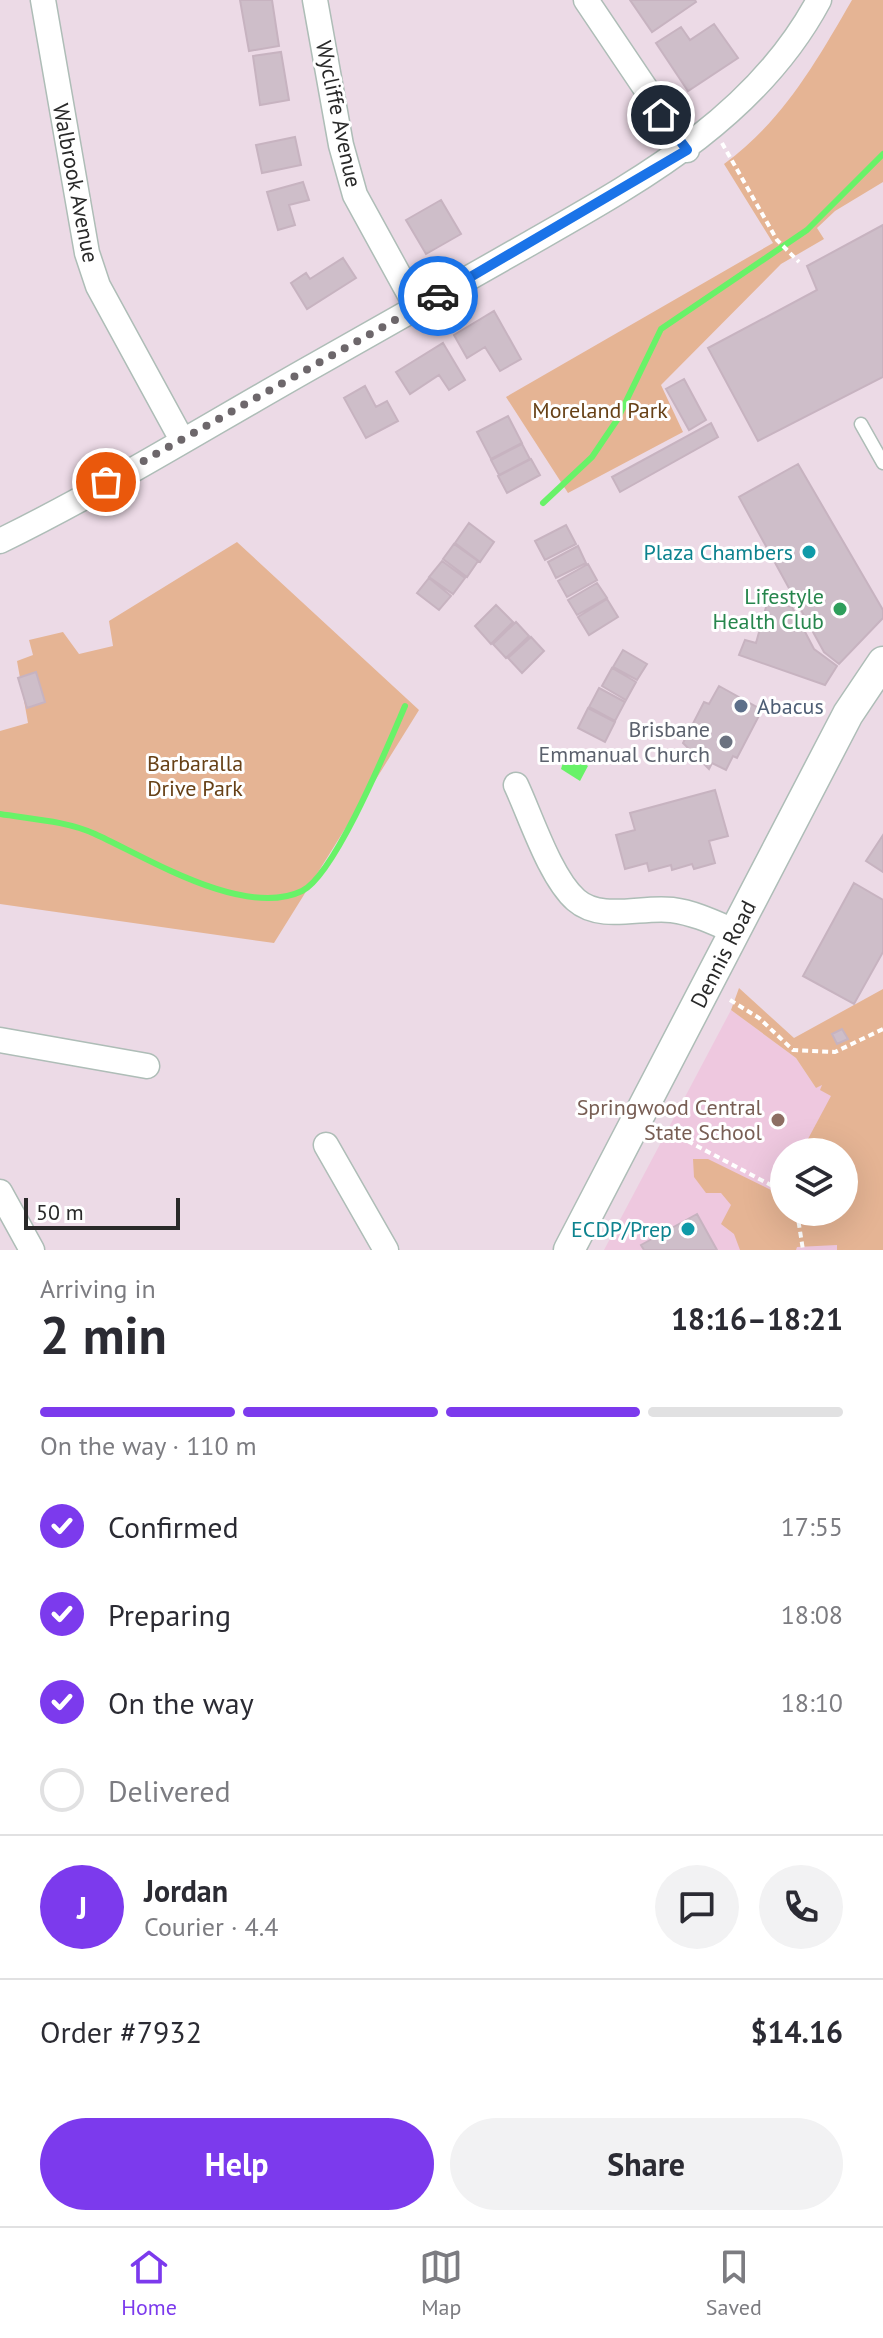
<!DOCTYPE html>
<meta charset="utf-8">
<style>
:root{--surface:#fff;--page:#f2f2f3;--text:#2b2b33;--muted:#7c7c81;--line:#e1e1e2;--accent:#7c3aed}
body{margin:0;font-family:"PT Sans",sans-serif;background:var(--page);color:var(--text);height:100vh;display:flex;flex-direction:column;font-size:30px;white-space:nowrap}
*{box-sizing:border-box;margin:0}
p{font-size:26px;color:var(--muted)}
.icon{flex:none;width:44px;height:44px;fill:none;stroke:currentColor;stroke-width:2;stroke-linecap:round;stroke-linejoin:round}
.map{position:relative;height:1250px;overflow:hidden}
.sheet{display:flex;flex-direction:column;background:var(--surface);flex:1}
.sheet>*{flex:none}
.fabs{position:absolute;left:770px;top:1138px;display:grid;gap:16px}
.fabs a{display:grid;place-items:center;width:88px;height:88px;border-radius:50%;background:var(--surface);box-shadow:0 8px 32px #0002;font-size:40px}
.scale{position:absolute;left:24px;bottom:20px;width:156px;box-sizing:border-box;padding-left:8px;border:4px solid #292929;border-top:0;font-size:22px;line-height:28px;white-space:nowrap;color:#292929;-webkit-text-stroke:6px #fff;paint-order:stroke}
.pin{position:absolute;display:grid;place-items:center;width:68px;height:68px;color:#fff;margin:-34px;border:4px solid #fff;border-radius:50%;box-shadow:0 2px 8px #0007}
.courier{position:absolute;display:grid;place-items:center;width:80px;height:80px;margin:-40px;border:6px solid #1a73e8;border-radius:50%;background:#fff;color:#222;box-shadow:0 2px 10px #0007}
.summary em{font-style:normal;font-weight:700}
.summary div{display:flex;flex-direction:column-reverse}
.summary{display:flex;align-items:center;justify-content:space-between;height:136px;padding:0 40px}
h1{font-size:52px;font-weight:700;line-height:60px}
.bar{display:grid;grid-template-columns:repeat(4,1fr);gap:12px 8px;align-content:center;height:96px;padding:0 40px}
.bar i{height:10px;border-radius:6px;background:var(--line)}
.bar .current{background:var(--accent)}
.bar p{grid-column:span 4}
.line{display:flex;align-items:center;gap:20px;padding:0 40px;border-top:2px solid var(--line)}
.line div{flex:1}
.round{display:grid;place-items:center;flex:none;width:84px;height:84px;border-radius:42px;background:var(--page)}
ol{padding:0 40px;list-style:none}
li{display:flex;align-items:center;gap:24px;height:88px}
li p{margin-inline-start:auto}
li .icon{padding:8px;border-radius:50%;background:var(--accent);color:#fff;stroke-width:4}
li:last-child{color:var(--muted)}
li i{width:44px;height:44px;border:4px solid var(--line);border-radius:50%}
.action{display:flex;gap:16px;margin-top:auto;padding:16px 40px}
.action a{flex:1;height:92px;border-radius:48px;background:var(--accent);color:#fff;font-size:32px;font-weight:700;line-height:92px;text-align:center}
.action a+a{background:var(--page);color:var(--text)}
.tabs{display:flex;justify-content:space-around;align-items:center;height:112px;border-top:2px solid var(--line);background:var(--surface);font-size:22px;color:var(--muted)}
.tabs a{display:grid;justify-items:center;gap:4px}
.tabs .current{color:var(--accent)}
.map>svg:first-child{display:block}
</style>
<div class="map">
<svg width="883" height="1250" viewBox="0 0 883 1250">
<rect width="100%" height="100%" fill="#ecdae6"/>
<path fill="#eec8df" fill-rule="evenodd" d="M 731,1010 L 796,1058 L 816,1088 L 883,1051 L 883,1250 L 604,1250 ZM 784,1152 L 844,1152 L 844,1212 L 784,1212 Z"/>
<path fill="#e5b494" d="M 852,0 L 883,0 L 883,182 L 835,211 L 817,228 L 824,239 L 781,264 L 661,385 L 683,432 L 568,493 L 506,397 L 773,243 L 724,164 C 783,121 816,62 852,0 Z
M 237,542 L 419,710 L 274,943 L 0,904 L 0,731 L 28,723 L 17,661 L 33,655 L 29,640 L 63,632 L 79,654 L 113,646 L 109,621 Z
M 739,988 L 794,1038 L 883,989 L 883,1250 L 837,1250 L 837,1245 L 797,1247 L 796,1250 L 740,1250 L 734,1234 L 721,1224 L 731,1205 L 721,1193 L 706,1193 L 694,1177 L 693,1159 L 708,1159 L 777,1193 L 784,1182 L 784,1212 L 844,1212 L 844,1152 L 801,1152 L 831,1096 L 820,1090 L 822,1085 L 816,1088 L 796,1058 L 731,1010 Z"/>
<path fill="#68f268" d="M 571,755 L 588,766 L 580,781 L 561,769 L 565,756 Z"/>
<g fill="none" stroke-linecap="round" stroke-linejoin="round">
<path stroke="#68f268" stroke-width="6" d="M 543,503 L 592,457 L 617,420 L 661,329 L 807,230 L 883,154
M 0,814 C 31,819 67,821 95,834 C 146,857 244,919 302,891 C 335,875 389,743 405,706"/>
</g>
<path fill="#cebec9" stroke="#c7b3c0" stroke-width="2" d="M 240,0 L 272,0 L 279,46 L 249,51 Z
M 630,0 L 695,0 L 696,2 L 652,32 Z
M 714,24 L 738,58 L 688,91 L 656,43 L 681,27 L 690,40 Z
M 281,52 L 289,100 L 260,105 L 253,56 Z
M 295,137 L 301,165 L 262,173 L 256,145 Z
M 303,182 L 309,200 L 289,205 L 295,225 L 278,230 L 267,192 Z
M 441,200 L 461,234 L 426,254 L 406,220 Z
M 883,225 L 883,377 L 758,441 L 708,348 L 817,290 L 807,266 Z
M 343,258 L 356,278 L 307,309 L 291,283 L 306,273 L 310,279 Z
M 494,311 L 521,359 L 500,371 L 485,347 L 467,358 L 454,335 Z
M 443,343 L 465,380 L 449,390 L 439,375 L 410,394 L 396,372 Z
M 684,379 L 706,420 L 689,430 L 666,389 Z
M 365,386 L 376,407 L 387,401 L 398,421 L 366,438 L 344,398 Z
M 508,416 L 522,443 L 491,459 L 477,432 Z
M 711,423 L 718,437 L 620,492 L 612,477 Z
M 522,444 L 530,459 L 499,475 L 491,460 Z
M 531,459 L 540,475 L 507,493 L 498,476 Z
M 798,464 L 883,610 L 883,618 L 839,664 L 824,652 L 739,497 Z
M 469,523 L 494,542 L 480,562 L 455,543 Z
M 566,525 L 576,544 L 545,560 L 535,541 Z
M 454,544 L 478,561 L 467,577 L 443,559 Z
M 578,546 L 586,563 L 556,578 L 548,562 Z
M 442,561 L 465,578 L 453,594 L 429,577 Z
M 588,564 L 597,580 L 567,597 L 558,581 Z
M 429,578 L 451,596 L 439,610 L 417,593 Z
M 597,583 L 607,598 L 577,615 L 568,600 Z
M 607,599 L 618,617 L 589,635 L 578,617 Z
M 768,600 L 792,607 L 814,649 L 837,666 L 825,685 L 739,655 L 745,640 L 756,643 Z
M 496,605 L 513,622 L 491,644 L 475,626 Z
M 516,622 L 529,636 L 506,658 L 493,644 Z
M 531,637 L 544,651 L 522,673 L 508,658 Z
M 623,650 L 647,664 L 637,680 L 613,667 Z
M 612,668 L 636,682 L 626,700 L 602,686 Z
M 36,672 L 45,702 L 27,708 L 18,678 Z
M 719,686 L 762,710 L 737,758 L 733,756 L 726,770 L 712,763 L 709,769 L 683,743 L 704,702 L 709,704 Z
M 599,688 L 625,702 L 615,721 L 589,707 Z
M 588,708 L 615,722 L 605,742 L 578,728 Z
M 715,790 L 728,836 L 709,841 L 715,863 L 694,869 L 692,864 L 672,870 L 671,865 L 649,871 L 647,863 L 625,869 L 616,835 L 635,830 L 630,813 Z
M 883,835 L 883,872 L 866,861 Z
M 854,883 L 883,900 L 883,952 L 854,1004 L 803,976 Z
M 842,1029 L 848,1039 L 837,1044 L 832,1034 Z
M 697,1214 L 717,1250 L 644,1250 L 641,1245 Z"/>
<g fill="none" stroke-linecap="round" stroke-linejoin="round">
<g stroke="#aebdb7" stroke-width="15">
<path id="service" d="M 861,424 L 883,463"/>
</g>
<g stroke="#aebdb7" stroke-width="27">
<path id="minor" d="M 43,0 L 87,253 L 98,286 L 182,440
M 315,0 L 341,145 L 355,195 L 417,308
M 586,0 L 687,150
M 0,541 C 108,488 212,423 317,364 C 387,325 457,285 527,245 C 639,181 756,118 819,0
M 516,785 C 531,817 550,877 576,900 C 601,922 642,906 672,910 C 695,913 715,923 736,932
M 0,1040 L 147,1066
M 326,1145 L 386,1250
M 0,1192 L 32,1250"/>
</g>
<g stroke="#aebdb7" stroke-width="33">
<path id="tertiary" d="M 569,1250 L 848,714 L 883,662"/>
</g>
<path stroke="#fff" stroke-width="4" stroke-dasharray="6 4" stroke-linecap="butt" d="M 722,143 L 777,240 L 799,262
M 730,1000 L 759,1018 L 793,1050 L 835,1052 L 883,1029
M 661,1127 L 784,1192
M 797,1212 L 803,1250"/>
<use href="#service" stroke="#fff" stroke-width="12"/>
<use href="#minor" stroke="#fff" stroke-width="24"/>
<use href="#tertiary" stroke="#fff" stroke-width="30"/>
</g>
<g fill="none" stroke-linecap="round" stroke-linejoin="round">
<path stroke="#6d676b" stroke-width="8" stroke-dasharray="0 14.4" d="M 106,482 L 438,296"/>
<path stroke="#1a73e8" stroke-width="10" d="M 438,296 L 687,150 L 661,115"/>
</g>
<g fill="#0f9aa8" stroke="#fff" stroke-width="3">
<circle cx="809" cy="552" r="8"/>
<circle cx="688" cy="1229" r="8"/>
</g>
<circle fill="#2e9e5b" stroke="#fff" stroke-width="3" cx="840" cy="609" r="8"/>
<circle fill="#5c6f8a" stroke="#fff" stroke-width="3" cx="741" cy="706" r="8"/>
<circle fill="#6b7280" stroke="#fff" stroke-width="3" cx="726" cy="742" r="8"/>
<circle fill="#8d6e63" stroke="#fff" stroke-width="3" cx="778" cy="1120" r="8"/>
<g text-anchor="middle" stroke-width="6" stroke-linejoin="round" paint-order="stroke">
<g font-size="22" fill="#292929" stroke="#fff">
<text transform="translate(339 114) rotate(78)" y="8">Wycliffe Avenue</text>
<text transform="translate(76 183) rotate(79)" y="8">Walbrook Avenue</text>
<text transform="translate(723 954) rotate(-63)" y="8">Dennis Road</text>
</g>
<g font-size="22" fill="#674117" stroke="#fff">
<text x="600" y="418">Moreland Park</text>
<text x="195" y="771">Barbaralla<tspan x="195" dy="25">Drive Park</tspan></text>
</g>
<g font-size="22" fill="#0d838f" stroke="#fff" text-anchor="end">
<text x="793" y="560">Plaza Chambers</text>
<text x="672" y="1237">ECDP/Prep</text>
</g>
<g font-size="22" fill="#27864d" stroke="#fff" text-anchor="end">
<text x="824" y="604">Lifestyle<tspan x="824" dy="25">Health Club</tspan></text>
</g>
<g font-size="22" fill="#4e5e75" stroke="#fff" text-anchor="start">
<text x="757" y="714">Abacus</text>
</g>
<g font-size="22" fill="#5b616d" stroke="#fff" text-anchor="end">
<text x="710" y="737">Brisbane<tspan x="710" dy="25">Emmanual Church</tspan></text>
</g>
<g font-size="22" fill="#785e54" stroke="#fff" text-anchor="end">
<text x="762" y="1115">Springwood Central<tspan x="762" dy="25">State School</tspan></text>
</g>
</g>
</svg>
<div class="fabs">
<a><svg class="icon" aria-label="layers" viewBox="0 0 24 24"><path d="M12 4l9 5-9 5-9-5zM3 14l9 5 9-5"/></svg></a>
</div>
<div class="scale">50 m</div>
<div class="pin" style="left:106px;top:482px;background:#ea580c"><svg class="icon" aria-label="bag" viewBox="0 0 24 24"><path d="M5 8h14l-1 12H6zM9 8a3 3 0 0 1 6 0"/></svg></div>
<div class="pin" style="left:661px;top:115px;background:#1f2937"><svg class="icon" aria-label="home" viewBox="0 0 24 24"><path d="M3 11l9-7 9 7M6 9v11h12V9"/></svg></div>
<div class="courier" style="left:438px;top:296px"><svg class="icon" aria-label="car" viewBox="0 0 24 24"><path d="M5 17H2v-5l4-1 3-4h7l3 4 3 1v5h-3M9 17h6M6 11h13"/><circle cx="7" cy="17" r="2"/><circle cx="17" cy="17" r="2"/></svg></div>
</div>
<section class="sheet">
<div class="summary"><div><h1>2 min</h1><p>Arriving in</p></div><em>18:16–18:21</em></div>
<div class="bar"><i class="current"></i><i class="current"></i><i class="current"></i><i></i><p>On the way · 110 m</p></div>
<ol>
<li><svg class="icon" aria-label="check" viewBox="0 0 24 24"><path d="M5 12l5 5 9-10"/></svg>Confirmed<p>17:55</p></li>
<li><svg class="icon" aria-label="check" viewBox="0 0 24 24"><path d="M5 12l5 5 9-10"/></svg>Preparing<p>18:08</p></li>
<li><svg class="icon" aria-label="check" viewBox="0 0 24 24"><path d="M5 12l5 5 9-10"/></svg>On the way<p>18:10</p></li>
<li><i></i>Delivered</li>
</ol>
<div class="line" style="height:144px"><b class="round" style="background:var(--accent);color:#fff">J</b><div><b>Jordan</b><p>Courier · 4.4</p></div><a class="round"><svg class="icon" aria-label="chat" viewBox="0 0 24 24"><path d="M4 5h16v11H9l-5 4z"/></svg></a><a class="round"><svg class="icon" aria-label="phone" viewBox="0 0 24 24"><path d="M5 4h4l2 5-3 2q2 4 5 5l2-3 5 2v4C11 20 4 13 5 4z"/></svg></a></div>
<div class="line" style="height:104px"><div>Order #7932</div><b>$14.16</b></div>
<div class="action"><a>Help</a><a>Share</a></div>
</section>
<nav class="tabs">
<a class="current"><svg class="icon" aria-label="home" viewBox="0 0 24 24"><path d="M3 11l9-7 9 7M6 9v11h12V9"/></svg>Home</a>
<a><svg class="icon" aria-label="map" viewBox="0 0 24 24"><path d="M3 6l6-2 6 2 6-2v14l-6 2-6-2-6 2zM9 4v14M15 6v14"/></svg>Map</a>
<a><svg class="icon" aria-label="saved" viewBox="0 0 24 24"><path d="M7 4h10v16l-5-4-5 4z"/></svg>Saved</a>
</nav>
